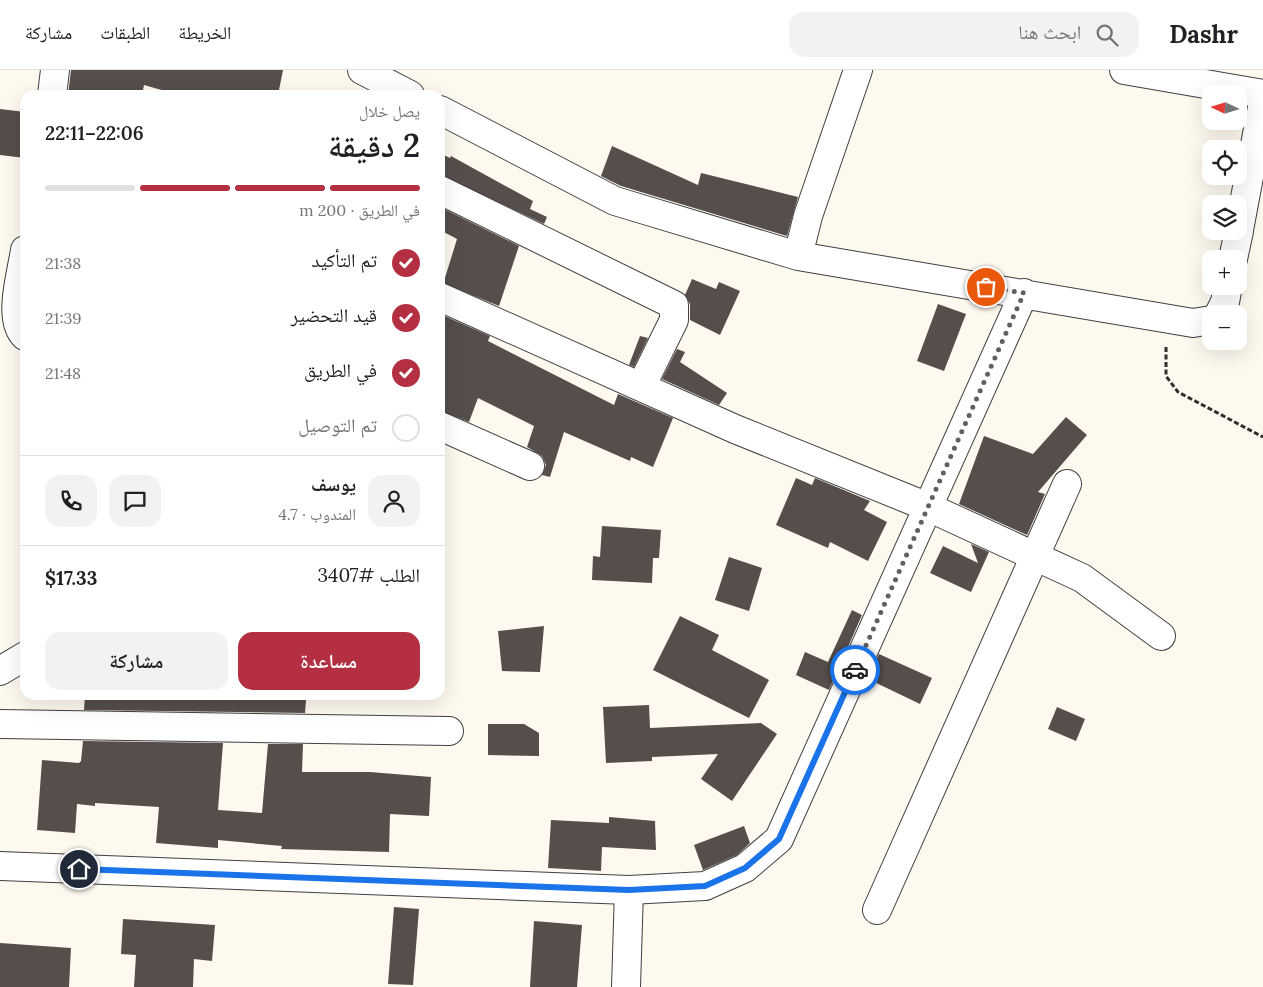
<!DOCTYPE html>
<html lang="ar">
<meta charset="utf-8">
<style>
:root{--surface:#fff;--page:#f2f2f2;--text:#202124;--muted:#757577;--line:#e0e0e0;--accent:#b32f41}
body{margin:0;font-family:Lora,"Noto Naskh Arabic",serif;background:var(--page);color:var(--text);direction:rtl;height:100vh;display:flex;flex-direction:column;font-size:19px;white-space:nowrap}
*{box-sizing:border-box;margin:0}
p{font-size:16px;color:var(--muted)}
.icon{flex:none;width:28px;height:28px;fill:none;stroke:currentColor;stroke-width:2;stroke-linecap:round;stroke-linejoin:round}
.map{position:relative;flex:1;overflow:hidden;direction:ltr}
.panel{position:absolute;left:20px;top:20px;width:425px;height:610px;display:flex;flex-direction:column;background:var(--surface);border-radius:15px;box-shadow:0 5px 20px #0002;direction:rtl}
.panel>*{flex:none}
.needle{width:32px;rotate:274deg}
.tools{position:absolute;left:1202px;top:15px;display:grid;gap:10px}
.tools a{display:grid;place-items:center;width:45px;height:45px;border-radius:10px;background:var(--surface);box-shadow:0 5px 20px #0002;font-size:25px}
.pin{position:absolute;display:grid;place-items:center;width:42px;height:42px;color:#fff;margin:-21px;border:2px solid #fff;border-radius:50%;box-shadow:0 1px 5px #0007}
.courier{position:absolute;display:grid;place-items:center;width:50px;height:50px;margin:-25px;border:4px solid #1a73e8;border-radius:50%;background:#fff;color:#222;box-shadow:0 1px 6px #0007}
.summary em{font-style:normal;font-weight:600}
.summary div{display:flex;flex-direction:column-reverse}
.summary{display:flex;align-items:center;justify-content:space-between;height:85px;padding:0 25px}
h1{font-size:32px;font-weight:600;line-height:38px}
.bar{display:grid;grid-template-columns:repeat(4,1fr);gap:8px 5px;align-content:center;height:60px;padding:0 25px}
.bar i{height:6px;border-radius:4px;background:var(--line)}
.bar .on{background:var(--accent)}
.bar p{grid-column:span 4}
.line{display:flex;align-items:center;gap:12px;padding:0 25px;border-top:1px solid var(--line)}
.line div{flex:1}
.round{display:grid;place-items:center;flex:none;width:52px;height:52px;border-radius:15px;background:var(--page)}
ol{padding:0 25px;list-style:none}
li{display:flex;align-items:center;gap:15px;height:55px}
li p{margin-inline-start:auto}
li .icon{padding:5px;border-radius:50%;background:var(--accent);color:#fff;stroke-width:4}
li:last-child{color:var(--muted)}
li i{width:28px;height:28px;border:2px solid var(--line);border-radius:50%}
.cta{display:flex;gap:10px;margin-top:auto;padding:10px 25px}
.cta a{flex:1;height:58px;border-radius:15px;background:var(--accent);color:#fff;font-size:20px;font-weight:600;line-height:58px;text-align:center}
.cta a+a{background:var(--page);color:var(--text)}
header{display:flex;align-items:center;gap:30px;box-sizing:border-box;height:70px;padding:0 25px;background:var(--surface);border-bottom:1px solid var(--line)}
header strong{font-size:24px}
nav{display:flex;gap:28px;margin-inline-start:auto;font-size:18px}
.search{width:350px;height:45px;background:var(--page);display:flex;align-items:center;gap:12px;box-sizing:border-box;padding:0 18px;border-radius:15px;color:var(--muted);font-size:19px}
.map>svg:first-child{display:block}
</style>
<header>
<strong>Dashr</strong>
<div class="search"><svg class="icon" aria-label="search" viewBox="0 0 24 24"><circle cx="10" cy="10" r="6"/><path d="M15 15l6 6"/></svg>ابحث هنا</div>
<nav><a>الخريطة</a><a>الطبقات</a><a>مشاركة</a></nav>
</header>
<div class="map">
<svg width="1263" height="917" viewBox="0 0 1263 917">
<rect width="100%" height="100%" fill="#fef9ef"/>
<path fill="#554e4a" d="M 71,0 L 283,0 L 278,25 L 179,25 L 144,15 L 142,25 L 68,25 Z
M 0,39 L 25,42 L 25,88 L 0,85 Z
M 612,76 L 698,115 L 701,103 L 798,127 L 787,166 L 621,116 L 601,106 Z
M 440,83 L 450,88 L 451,86 L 533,131 L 530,139 L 547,147 L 544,154 L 440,105 Z
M 440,137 L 519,176 L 499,236 L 440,212 L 444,211 L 457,169 L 440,160 Z
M 692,209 L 716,219 L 719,212 L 740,221 L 720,265 L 690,250 L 690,234 L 685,225 Z
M 938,234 L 966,244 L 944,301 L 917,291 Z
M 440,244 L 490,266 L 488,271 L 614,335 L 618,324 L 673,348 L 653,397 L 631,387 L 630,391 L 564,362 L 550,407 L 542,405 L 546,395 L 542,386 L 527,377 L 534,356 L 478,328 L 469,352 L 440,341 Z
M 640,266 L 648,268 L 634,297 L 629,295 Z
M 677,279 L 685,282 L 680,292 L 727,323 L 719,335 L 662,309 Z
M 1066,347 L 1087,365 L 1038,422 L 1045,424 L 1027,465 L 959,434 L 984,366 L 1033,384 Z
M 796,408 L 812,415 L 815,408 L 870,431 L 864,440 L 887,452 L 868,491 L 830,472 L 828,478 L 776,455 Z
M 602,456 L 661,460 L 659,488 L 653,488 L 652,513 L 592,510 L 593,486 L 600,487 Z
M 971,474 L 989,482 L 971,522 L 930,503 L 943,476 L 978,493 Z
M 729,487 L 762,498 L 749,541 L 715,530 Z
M 852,540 L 862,545 L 829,620 L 796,605 L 805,582 L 828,592 Z
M 680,546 L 719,565 L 712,580 L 769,610 L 749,648 L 653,600 Z
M 544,556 L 540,602 L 502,601 L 498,561 Z
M 879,584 L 932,608 L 920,634 L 868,609 Z
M 85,625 L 238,625 L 306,630 L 305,643 L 84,640 Z
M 649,635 L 650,658 L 761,653 L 777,664 L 732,731 L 701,709 L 718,684 L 652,687 L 652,691 L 606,693 L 603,637 Z
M 1057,637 L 1085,649 L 1076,671 L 1048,659 Z
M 488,654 L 524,654 L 539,663 L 539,686 L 488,685 Z
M 83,671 L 223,673 L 218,740 L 262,743 L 268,674 L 303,674 L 302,702 L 370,702 L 431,707 L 429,746 L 390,744 L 389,782 L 281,779 L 282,776 L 218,770 L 218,778 L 156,773 L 159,737 L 95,733 L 95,736 L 77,734 L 75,763 L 37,760 L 42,690 L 79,693 L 81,691 Z
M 609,747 L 655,751 L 656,780 L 602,777 L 601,801 L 548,798 L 551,750 L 609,753 Z
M 744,756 L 750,773 L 737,785 L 703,800 L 694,775 Z
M 394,837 L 419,839 L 413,915 L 388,914 Z
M 123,849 L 215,855 L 212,891 L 194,889 L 193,917 L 134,917 L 136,885 L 121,884 Z
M 534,851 L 582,855 L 577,917 L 530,917 Z
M 0,873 L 71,878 L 69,917 L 0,917 Z"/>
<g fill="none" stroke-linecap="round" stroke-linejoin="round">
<g stroke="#404040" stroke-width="30">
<path id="minor" d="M 362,0 L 410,25
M 1124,0 L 1263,24
M 52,25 L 55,0
M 440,40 L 615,131 L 798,186 L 1193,253 L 1211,250
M 440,120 L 674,235 L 674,250 L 641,317
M 1239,160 L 1263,32
M 25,180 C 22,202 7,249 25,266
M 798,186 L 808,146 L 858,0
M 1233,189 L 1239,161
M 440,227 L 735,359 L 928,437 L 1082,508 L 1161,566
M 1219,244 L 1225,232 L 1228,216
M 440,356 L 530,396
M 0,601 L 25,586
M 0,654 L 449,661
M 629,820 L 705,816 L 745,798 L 779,769 L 1024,223
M 877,840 L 1067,414"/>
</g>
<g stroke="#404040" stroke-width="30">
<path id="tertiary" d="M 0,796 L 629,820 L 626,917"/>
</g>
<path stroke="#2f2f2f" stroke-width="3" stroke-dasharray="5 2.5" stroke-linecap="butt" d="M 1166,277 L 1166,306 L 1178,322 L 1263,367"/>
<use href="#minor" stroke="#fff" stroke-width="28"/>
<use href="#tertiary" stroke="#fff" stroke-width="28"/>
</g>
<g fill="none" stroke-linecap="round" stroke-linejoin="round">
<path stroke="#61605c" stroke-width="5" stroke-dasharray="0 9" d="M 855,600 L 1024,223 L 986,217"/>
<path stroke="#1a73e8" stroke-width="6" d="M 79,799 L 629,820 L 705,816 L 745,798 L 779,769 L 855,600"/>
</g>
</svg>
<div class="tools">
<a><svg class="needle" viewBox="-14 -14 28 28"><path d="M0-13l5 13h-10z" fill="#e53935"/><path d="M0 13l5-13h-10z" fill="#757577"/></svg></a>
<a><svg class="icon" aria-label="locate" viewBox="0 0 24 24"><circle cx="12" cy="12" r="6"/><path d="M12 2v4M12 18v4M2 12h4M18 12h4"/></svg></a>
<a><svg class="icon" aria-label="layers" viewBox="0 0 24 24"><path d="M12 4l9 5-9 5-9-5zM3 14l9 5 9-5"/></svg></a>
<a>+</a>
<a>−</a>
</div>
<div class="pin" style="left:986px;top:217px;background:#ea580c"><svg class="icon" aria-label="bag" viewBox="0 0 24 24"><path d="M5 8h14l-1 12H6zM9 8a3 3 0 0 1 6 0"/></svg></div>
<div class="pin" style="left:79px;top:799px;background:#1f2937"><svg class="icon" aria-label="home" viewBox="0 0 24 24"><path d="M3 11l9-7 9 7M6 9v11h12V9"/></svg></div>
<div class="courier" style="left:855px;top:600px"><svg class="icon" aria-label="car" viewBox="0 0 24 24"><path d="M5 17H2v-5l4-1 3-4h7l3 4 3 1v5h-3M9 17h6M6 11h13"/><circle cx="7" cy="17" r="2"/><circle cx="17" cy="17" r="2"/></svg></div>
<section class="panel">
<div class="summary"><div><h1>2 دقيقة</h1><p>يصل خلال</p></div><em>22:06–22:11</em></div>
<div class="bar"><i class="on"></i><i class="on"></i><i class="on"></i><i></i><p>في الطريق · 200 m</p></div>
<ol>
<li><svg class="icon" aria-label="check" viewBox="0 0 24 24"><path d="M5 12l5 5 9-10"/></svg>تم التأكيد<p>21:38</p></li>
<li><svg class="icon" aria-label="check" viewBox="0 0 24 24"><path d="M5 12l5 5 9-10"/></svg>قيد التحضير<p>21:39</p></li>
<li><svg class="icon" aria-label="check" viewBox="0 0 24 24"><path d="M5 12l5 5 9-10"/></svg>في الطريق<p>21:48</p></li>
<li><i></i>تم التوصيل</li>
</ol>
<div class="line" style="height:90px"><a class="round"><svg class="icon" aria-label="person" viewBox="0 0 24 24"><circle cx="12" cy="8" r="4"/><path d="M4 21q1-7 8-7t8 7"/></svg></a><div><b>يوسف</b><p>المندوب · 4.7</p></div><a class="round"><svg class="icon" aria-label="chat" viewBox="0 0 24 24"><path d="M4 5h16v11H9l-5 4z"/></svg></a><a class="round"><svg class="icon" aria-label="phone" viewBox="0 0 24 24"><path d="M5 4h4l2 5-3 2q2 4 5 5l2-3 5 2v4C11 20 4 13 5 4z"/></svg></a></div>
<div class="line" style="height:65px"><div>الطلب #3407</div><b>$17.33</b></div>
<div class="cta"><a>مساعدة</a><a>مشاركة</a></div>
</section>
</div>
